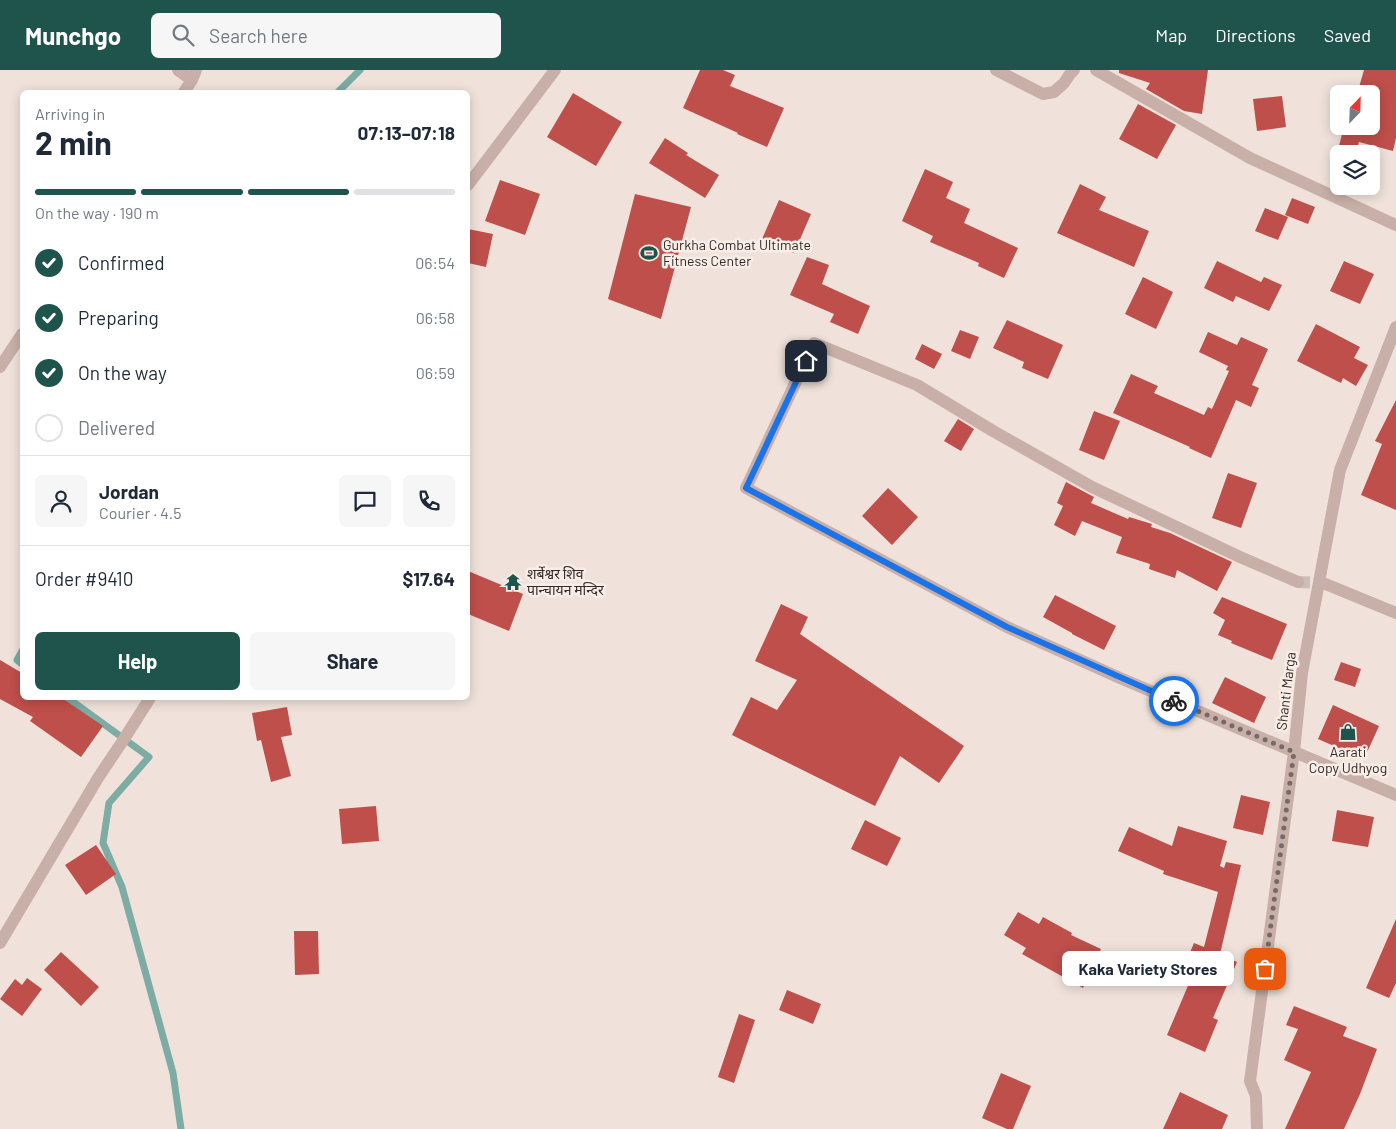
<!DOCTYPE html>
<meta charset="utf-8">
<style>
:root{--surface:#fff;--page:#f6f6f7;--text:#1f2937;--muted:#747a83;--line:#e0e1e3;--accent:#1f544d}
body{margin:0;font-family:Barlow,"Noto Sans Devanagari",sans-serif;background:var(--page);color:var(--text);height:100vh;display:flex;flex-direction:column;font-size:19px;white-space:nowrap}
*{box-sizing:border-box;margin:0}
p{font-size:16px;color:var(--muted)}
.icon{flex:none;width:28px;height:28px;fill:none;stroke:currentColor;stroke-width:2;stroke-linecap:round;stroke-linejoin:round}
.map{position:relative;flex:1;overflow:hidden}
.side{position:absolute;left:20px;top:20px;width:450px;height:610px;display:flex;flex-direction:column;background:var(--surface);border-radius:8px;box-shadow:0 2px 12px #0003}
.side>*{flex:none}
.needle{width:32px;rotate:23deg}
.tools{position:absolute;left:1330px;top:15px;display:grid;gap:10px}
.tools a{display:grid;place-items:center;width:50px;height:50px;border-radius:8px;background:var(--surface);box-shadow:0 2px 12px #0003;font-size:25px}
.pin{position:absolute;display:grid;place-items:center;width:42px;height:42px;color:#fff;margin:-21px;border-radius:10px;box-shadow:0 2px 8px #0006}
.courier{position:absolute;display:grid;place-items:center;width:50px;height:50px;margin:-25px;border:4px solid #1a73e8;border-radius:50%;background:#fff;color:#222;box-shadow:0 1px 6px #0007}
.bubble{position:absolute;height:35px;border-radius:8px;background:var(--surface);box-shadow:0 2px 12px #0003;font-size:16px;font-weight:700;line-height:35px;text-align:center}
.headline em{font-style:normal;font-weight:700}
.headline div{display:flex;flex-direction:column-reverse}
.headline{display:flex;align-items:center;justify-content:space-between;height:85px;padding:0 15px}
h1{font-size:32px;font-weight:700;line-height:38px}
.bar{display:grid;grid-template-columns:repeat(4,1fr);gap:8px 5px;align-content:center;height:60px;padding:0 15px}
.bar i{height:6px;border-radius:4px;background:var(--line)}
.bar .current{background:var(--accent)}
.bar p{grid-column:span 4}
.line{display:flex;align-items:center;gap:12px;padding:0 15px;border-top:1px solid var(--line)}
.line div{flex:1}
.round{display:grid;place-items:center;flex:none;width:52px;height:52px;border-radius:8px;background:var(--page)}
ol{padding:0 15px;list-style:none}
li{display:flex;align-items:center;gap:15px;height:55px}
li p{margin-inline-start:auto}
li .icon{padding:5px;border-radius:50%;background:var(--accent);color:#fff;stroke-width:4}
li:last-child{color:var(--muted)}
li i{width:28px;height:28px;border:2px solid var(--line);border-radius:50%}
.action{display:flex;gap:10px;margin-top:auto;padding:10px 15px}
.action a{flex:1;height:58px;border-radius:8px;background:var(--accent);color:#fff;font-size:20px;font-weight:700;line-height:58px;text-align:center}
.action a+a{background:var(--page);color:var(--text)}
header{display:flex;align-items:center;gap:30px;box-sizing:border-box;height:70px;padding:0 25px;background:var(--accent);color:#fff}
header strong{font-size:24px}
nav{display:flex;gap:28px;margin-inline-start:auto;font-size:18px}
.search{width:350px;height:45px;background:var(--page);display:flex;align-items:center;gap:12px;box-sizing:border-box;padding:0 18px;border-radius:8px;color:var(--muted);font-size:19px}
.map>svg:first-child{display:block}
</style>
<header>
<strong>Munchgo</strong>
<div class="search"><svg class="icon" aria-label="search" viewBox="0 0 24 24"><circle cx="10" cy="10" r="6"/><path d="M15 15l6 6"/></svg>Search here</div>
<nav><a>Map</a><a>Directions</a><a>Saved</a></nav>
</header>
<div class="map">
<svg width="1396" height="1059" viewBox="0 0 1396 1059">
<rect width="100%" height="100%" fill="#f0e2db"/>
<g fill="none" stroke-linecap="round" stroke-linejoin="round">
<path stroke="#7caca4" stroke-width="7" d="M 338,22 L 360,0
M 22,581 L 17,590 L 22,594
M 68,628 L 149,687 L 109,733 L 103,773 L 122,817 L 173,1003 L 181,1059"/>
</g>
<path fill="#bf4f4a" d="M 700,0 L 723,0 L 735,5 L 730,16 L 784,38 L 767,77 L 737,64 L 738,63 L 683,38 Z
M 1119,0 L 1208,0 L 1202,44 L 1184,41 L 1146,19 L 1150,13 L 1119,3 Z
M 1364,0 L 1396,0 L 1396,68 L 1393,81 L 1359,72 L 1355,84 L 1339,84 L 1339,88 L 1336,88 L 1344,56 L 1371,56 L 1371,24 L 1357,24 Z
M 573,23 L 622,52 L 596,96 L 547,67 Z
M 1282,26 L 1286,57 L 1257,61 L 1253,29 Z
M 1138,34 L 1176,55 L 1157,89 L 1119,69 Z
M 665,68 L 688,83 L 686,85 L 719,105 L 705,128 L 649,93 Z
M 925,99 L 953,112 L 946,128 L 970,139 L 964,153 L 1018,178 L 1004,208 L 978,196 L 979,193 L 930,172 L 933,166 L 902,151 Z
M 500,110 L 540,124 L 525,165 L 485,151 Z
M 1080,114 L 1106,127 L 1099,140 L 1149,161 L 1134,197 L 1057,163 Z
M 635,124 L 691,137 L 661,249 L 608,229 Z
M 1292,128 L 1315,137 L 1308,154 L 1285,145 Z
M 779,130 L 811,144 L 794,183 L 762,169 Z
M 1265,138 L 1288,147 L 1278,170 L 1255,161 Z
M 468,159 L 493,164 L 486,197 L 468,193 Z
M 807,187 L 829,195 L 822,214 L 870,236 L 858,264 L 830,252 L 834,244 L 790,225 Z
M 1217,191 L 1261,212 L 1264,207 L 1282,215 L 1269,241 L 1236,226 L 1233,232 L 1204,218 Z
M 1344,191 L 1374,204 L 1360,234 L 1330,221 Z
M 1143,207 L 1173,222 L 1156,259 L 1125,244 Z
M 1007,250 L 1063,275 L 1048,309 L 1022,298 L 1024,292 L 993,278 Z
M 1316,254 L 1360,277 L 1354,288 L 1368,295 L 1356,316 L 1343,308 L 1341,313 L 1297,291 Z
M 960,260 L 979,267 L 970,289 L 951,281 Z
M 1208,262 L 1237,275 L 1241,267 L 1268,279 L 1252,315 L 1259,318 L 1251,337 L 1236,330 L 1211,388 L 1189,378 L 1190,377 L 1113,343 L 1131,304 L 1158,316 L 1154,323 L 1204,345 L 1208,337 L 1212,339 L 1229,301 L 1226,300 L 1228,296 L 1199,282 Z
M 922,274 L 942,284 L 934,299 L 915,289 Z
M 1396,330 L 1396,440 L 1361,425 L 1382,374 L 1375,371 Z
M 1094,341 L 1120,351 L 1104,390 L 1079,380 Z
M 958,349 L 974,359 L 961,381 L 944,371 Z
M 1228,403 L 1257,413 L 1241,458 L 1212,448 Z
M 1066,412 L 1094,427 L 1091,433 L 1128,449 L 1129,447 L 1152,454 L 1151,457 L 1170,463 L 1232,492 L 1217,521 L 1177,500 L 1175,508 L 1149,499 L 1150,494 L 1116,483 L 1122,467 L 1082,451 L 1075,466 L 1054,455 L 1063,436 L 1057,433 Z
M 888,418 L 918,447 L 892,475 L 862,446 Z
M 468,501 L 523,524 L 509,561 L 468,544 Z
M 1055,525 L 1116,556 L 1104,580 L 1072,564 L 1072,563 L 1043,547 Z
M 1222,527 L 1287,554 L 1272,590 L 1231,573 L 1232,571 L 1218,565 L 1225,550 L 1213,543 Z
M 781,534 L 808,547 L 800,564 L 964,676 L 939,713 L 900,686 L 875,736 L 732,665 L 751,627 L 777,640 L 797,610 L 755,591 Z
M 0,590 L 22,603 L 22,628 L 62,628 L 103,656 L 81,687 L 30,651 L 33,647 L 0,629 Z
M 1341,592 L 1361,599 L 1355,617 L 1334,610 Z
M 1225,607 L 1266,627 L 1254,653 L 1212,633 Z
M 1333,635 L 1379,656 L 1364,689 L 1318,669 Z
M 287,637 L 292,665 L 281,667 L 291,706 L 271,712 L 261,670 L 257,671 L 252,643 Z
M 1241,725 L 1270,732 L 1263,765 L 1233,758 Z
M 376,736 L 379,771 L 342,774 L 339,739 Z
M 1337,740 L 1374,747 L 1368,777 L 1332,771 Z
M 865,750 L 901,768 L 887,796 L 851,779 Z
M 1178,756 L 1227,771 L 1220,796 L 1224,798 L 1226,792 L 1241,795 L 1220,884 L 1237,892 L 1213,948 L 1218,950 L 1205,982 L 1167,965 L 1190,911 L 1180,906 L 1194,873 L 1204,877 L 1218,822 L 1163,804 L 1164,801 L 1118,781 L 1129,757 L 1172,776 Z
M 96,775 L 116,804 L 86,825 L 65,795 Z
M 1018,842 L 1039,854 L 1043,847 L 1072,863 L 1071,865 L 1101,879 L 1083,918 L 1022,884 L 1026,878 L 1004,865 Z
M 1396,849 L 1396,913 L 1389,928 L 1366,918 Z
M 294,861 L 318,861 L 319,904 L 295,905 Z
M 61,882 L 99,917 L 81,936 L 44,900 Z
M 27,908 L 42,919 L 22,946 L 0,929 L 15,909 L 22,915 Z
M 787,920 L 821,934 L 813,954 L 779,940 Z
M 1294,936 L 1347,957 L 1343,966 L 1377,979 L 1360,1024 L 1344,1059 L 1285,1059 L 1311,1002 L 1284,990 L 1298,959 L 1286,955 Z
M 739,944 L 755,950 L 734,1013 L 718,1007 Z
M 1001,1003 L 1031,1016 L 1013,1059 L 1007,1059 L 982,1048 Z
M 1180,1022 L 1228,1045 L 1222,1059 L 1163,1059 Z"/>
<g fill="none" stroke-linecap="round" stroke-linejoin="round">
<path stroke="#cbbdb7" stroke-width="12" stroke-dasharray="12 6" stroke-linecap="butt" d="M 1298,512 L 1323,513"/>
<path stroke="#c8b0a8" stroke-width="12" d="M 178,0 L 192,10
M 996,0 L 1043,24 L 1054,22 L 1064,13 L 1070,4 L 1074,0
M 1096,0 L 1250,88 L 1396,155
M 184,22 L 192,10 L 196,0
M 468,115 L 555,0
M 0,297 L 22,264
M 1298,512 L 1240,487 L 1092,417 L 993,361 L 917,315 L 814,273 L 746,418 L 1007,557 L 1120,608 L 1396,725
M 1323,513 L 1396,543
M 0,873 L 98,708 L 124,669 L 150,628
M 1257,1059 L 1256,1026 L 1250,1011 L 1294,682 L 1302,603 L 1340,400 L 1396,257"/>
</g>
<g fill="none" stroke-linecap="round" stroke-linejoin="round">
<path stroke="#766a67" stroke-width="5" stroke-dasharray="0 9" d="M 1174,631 L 1294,682 L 1265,899"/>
<path stroke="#1a73e8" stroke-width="6" d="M 806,291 L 746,418 L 1007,557 L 1174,631"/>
</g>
<defs>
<g id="stadium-bare" transform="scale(1.35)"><path d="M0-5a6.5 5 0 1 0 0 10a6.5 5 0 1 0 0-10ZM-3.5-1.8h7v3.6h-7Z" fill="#1f544d" stroke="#f8ede7" stroke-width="2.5" paint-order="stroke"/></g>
<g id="temple-bare" transform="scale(1.35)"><path d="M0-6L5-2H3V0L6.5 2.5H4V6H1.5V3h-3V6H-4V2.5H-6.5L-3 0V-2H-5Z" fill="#1f544d" stroke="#f8ede7" stroke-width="2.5" paint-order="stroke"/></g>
<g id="shop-bare" transform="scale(1.35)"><path d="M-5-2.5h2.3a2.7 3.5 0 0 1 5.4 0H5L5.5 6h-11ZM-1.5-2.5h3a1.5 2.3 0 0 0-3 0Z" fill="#1f544d" stroke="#f8ede7" stroke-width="2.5" paint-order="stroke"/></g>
</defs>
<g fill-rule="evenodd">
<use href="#stadium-bare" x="649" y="183"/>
<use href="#temple-bare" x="513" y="512"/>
<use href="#shop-bare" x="1348" y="662"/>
</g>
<g text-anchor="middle" stroke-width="5" stroke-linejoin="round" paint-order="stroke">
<g font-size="14" fill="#352928" stroke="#f8ede7" text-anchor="start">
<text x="663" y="180">Gurkha Combat Ultimate<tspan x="663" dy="16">Fitness Center</tspan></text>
<text x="527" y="509">शर्बेश्वर शिव<tspan x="527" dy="16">पान्चायन मन्दिर</tspan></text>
<text x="1348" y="687" text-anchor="middle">Aarati<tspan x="1348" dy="16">Copy Udhyog</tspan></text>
</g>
<g font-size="14" fill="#352928" stroke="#f8ede7">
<text transform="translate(1286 621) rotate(-83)" y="5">Shanti Marga</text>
</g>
</g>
</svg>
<div class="tools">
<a><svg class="needle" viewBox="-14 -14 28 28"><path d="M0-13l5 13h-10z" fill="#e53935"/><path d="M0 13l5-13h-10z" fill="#747a83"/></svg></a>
<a><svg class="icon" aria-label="layers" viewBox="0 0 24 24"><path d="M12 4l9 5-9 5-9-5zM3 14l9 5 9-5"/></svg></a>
</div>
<div class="pin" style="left:1265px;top:899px;background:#ea580c"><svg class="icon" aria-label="bag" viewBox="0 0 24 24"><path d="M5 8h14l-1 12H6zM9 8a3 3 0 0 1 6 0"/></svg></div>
<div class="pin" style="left:806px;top:291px;background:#1f2937"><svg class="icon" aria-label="home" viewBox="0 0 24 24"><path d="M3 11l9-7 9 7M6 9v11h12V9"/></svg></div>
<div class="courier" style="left:1174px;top:631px"><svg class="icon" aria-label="bike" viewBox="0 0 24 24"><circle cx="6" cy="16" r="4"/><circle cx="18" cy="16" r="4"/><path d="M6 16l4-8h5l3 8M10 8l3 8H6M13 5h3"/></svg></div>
<div class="bubble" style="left:1062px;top:881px;width:172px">Kaka Variety Stores</div>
<section class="side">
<div class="headline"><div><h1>2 min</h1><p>Arriving in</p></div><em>07:13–07:18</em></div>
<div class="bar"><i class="current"></i><i class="current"></i><i class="current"></i><i></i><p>On the way · 190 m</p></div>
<ol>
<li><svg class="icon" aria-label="check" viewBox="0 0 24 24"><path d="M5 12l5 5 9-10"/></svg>Confirmed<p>06:54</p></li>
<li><svg class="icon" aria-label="check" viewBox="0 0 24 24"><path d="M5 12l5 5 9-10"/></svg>Preparing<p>06:58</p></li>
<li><svg class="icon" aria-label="check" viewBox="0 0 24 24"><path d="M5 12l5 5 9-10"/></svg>On the way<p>06:59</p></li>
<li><i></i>Delivered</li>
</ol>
<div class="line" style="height:90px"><a class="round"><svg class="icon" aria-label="person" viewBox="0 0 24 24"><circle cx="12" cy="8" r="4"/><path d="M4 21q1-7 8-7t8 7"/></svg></a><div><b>Jordan</b><p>Courier · 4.5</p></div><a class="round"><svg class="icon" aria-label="chat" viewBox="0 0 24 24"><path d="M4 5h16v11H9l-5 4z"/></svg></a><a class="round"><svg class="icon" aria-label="phone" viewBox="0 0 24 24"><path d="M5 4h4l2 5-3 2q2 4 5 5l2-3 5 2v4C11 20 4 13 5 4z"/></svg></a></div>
<div class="line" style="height:65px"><div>Order #9410</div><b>$17.64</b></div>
<div class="action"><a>Help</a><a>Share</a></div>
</section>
</div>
